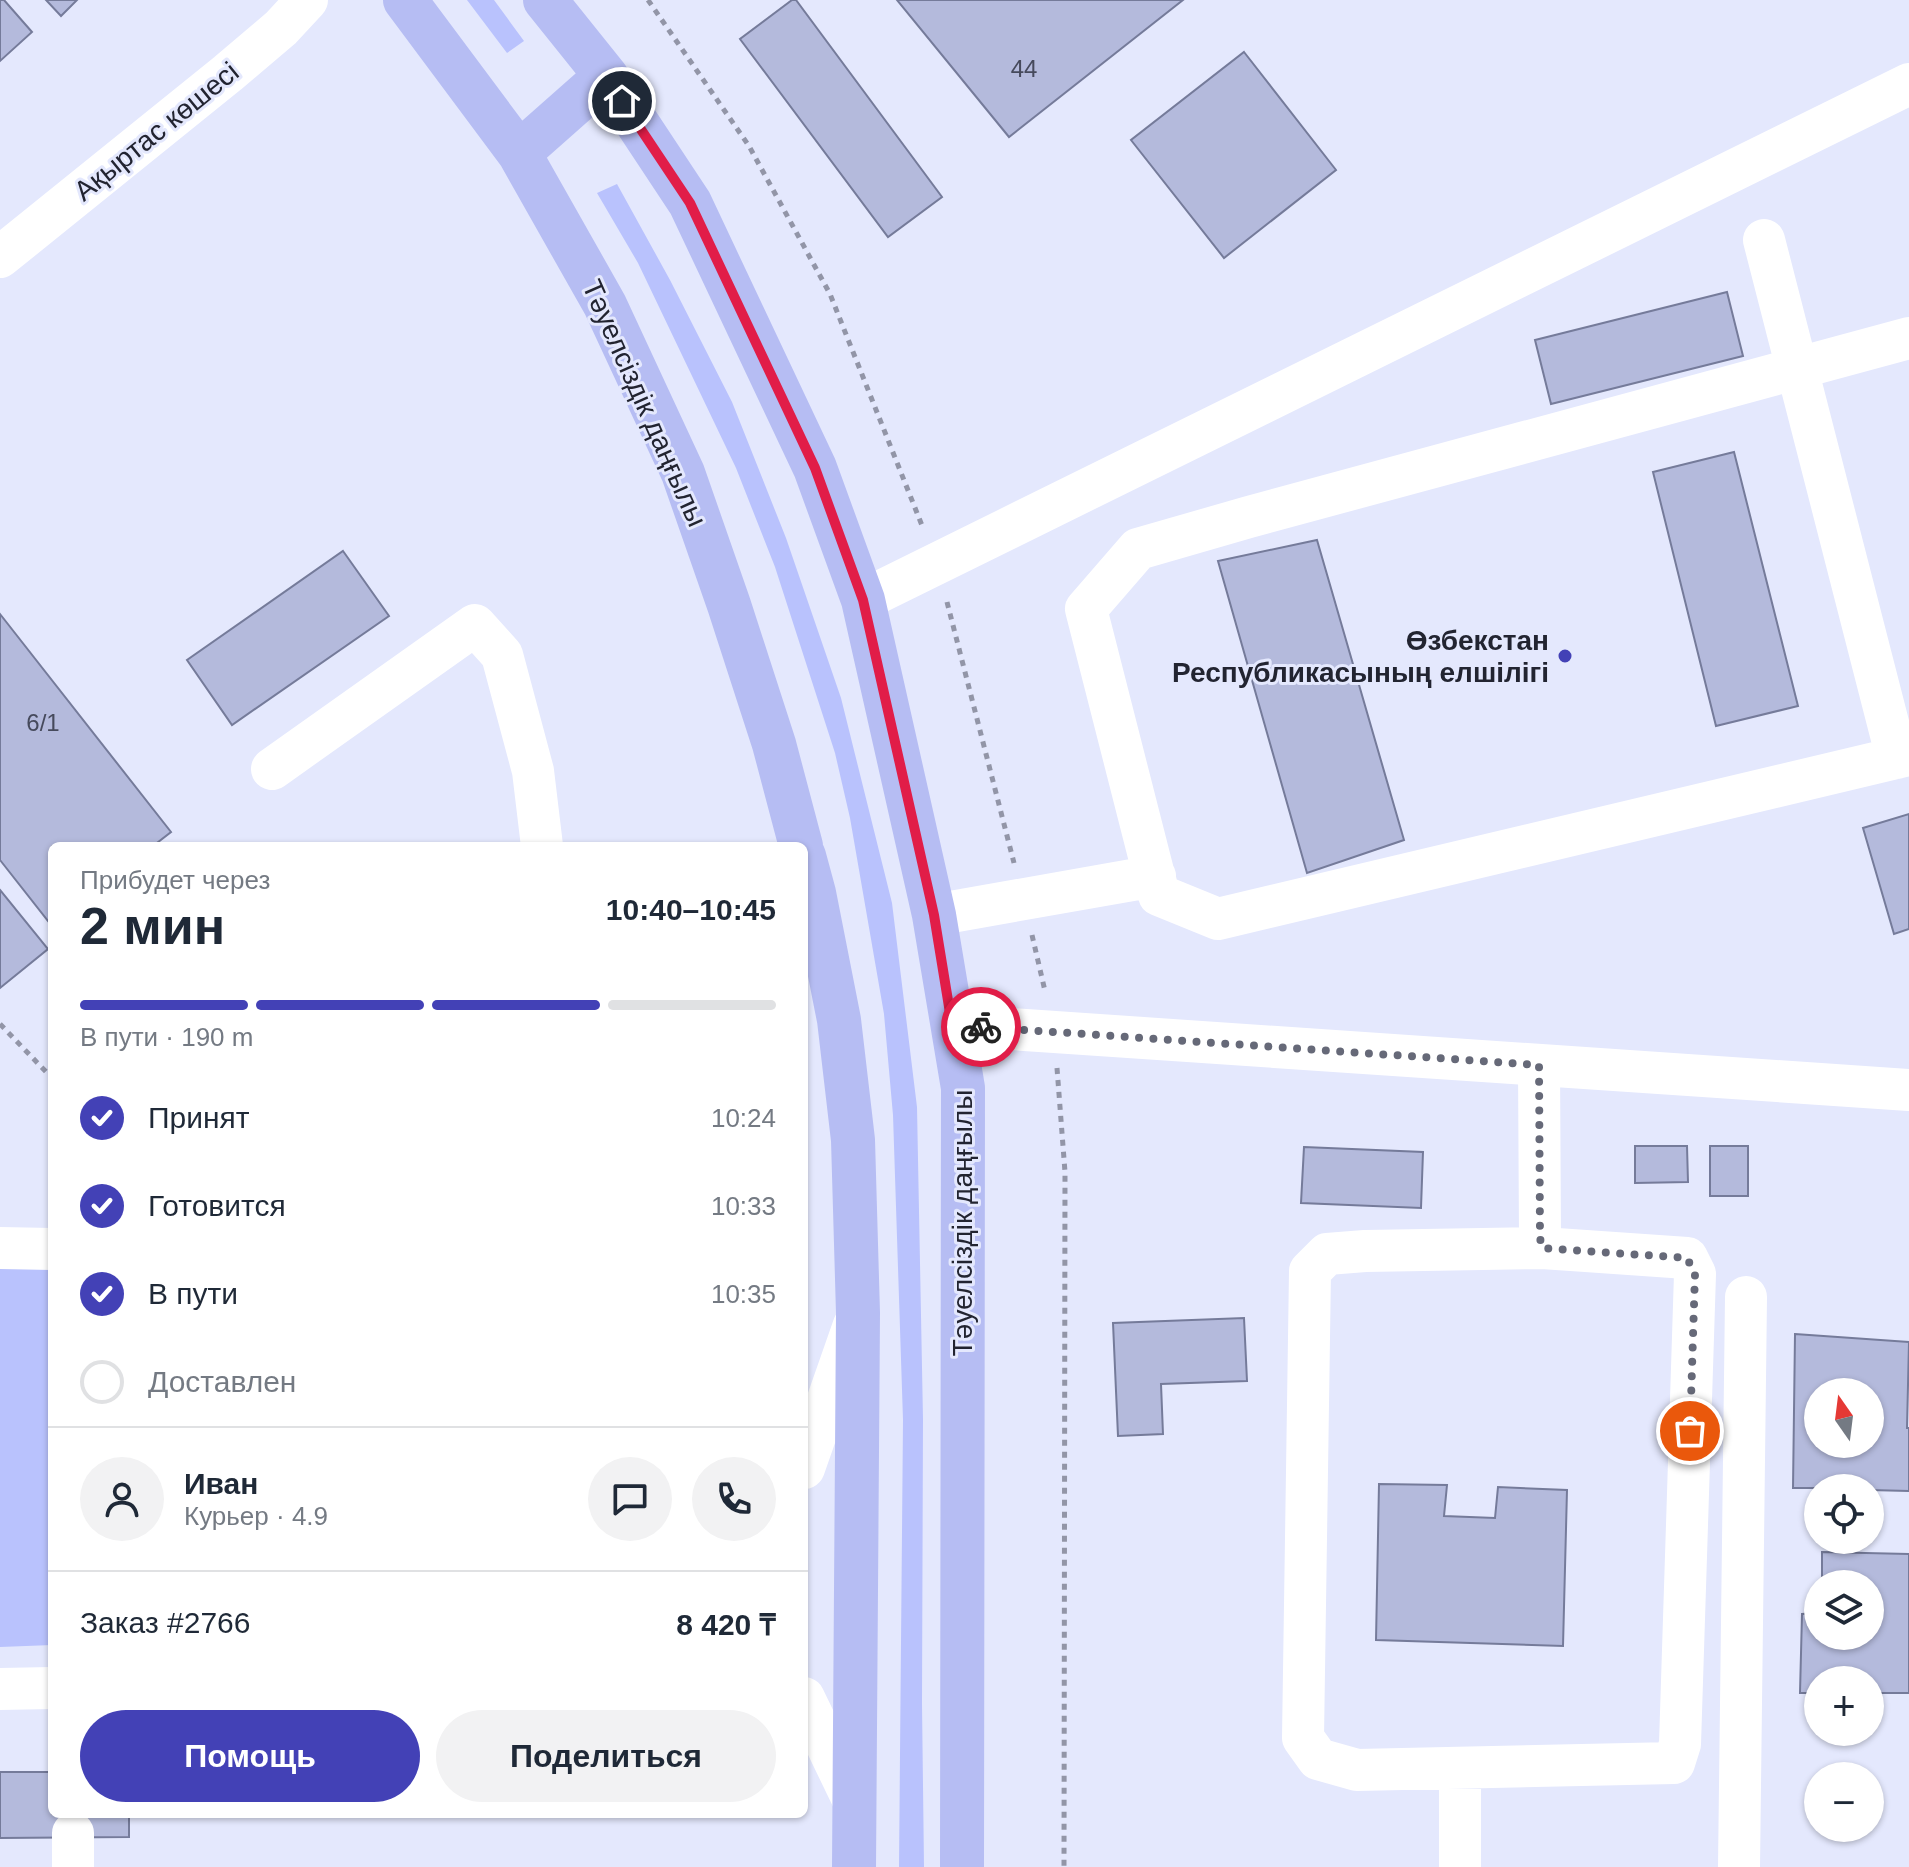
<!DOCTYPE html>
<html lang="ru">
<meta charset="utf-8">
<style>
:root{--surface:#fff;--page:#f2f2f3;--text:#1f2937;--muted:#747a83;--line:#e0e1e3;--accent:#4341b6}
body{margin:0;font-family:Helvetica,sans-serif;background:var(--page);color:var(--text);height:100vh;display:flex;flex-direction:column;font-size:30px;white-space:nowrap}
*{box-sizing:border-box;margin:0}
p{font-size:26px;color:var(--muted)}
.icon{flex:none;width:44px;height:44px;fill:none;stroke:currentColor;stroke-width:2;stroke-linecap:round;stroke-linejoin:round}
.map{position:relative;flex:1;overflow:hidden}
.details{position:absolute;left:48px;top:842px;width:760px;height:976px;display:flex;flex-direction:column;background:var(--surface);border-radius:12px;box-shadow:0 2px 6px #0004}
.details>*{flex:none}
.needle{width:52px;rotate:346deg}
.fabs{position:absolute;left:1804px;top:1378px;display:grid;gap:16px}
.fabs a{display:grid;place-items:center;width:80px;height:80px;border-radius:50%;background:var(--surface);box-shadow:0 2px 6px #0004;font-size:40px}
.pin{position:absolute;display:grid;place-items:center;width:68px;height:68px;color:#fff;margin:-34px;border:4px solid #fff;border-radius:50%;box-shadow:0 2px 8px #0007}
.courier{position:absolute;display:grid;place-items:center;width:80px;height:80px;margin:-40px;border:6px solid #e11d48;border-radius:50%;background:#fff;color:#222;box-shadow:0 2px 10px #0007}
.summary em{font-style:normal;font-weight:700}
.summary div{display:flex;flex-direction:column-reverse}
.summary{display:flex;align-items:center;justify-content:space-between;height:136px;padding:0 32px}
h1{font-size:52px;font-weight:700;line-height:60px}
.bar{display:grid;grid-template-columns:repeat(4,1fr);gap:12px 8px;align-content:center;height:96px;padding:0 32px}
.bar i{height:10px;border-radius:6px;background:var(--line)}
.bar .active{background:var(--accent)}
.bar p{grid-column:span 4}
.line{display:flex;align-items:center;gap:20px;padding:0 32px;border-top:2px solid var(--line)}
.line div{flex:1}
.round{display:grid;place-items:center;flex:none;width:84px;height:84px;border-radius:42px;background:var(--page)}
ol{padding:0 32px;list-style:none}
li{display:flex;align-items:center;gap:24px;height:88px}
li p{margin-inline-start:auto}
li .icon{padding:8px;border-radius:50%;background:var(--accent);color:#fff;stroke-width:4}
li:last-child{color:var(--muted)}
li i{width:44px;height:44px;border:4px solid var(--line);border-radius:50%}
.button{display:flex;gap:16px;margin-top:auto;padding:16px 32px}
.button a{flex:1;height:92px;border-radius:48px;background:var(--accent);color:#fff;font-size:32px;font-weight:700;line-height:92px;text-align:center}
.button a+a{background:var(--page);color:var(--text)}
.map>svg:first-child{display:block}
</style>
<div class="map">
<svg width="1909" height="1867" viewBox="0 0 1909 1867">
<rect width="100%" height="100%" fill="#e4e8fd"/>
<path fill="#b9c2fd" d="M 467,0 L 494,0 L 524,41 L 507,53 Z
M 617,184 L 670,280 L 732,402 L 786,538 L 841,698 L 892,903 L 917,1107 L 923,1419 L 922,1704 L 924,1867 L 899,1867 L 903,1420 L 893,1115 L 884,1014 L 850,818 L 835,753 L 775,567 L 736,468 L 638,263 L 597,193 Z
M 52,1265 L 52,1645 L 0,1647 L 0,1266 Z"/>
<path fill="#b4badc" stroke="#757b9a" stroke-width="2" fill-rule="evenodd" d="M 0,0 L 4,0 L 32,32 L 0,61 Z
M 46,0 L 77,0 L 61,16 Z
M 792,0 L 796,0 L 942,197 L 888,237 L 740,39 Z
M 897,0 L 1183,0 L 1009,137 Z
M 1244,52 L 1336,170 L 1224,258 L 1131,140 Z
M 1727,292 L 1743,356 L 1551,404 L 1535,340 Z
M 1734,452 L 1798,706 L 1716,726 L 1653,472 Z
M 1317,540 L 1404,840 L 1307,873 L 1218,561 Z
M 343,551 L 389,616 L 232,725 L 187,660 Z
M 0,614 L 171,832 L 153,846 L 52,846 L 52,926 L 0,860 Z
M 1909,814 L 1909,929 L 1894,934 L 1863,828 Z
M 0,890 L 48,949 L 0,988 Z
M 1635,1146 L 1687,1146 L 1688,1182 L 1635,1183 Z
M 1710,1146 L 1748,1146 L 1748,1196 L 1710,1196 Z
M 1304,1147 L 1423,1152 L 1421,1208 L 1301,1203 Z
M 1244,1318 L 1247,1381 L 1161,1384 L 1163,1434 L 1118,1436 L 1113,1323 Z
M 1795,1334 L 1909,1342 L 1907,1428 L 1909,1428 L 1909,1491 L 1870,1490 L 1870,1488 L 1793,1488 ZM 1818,1392 L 1870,1392 L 1870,1444 L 1818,1444 Z
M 1379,1484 L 1447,1485 L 1444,1516 L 1495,1518 L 1498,1487 L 1567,1490 L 1563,1646 L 1376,1640 Z
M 1822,1552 L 1909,1554 L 1909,1693 L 1870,1693 L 1870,1680 L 1818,1680 L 1818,1693 L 1800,1693 L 1802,1614 L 1818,1613 L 1818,1636 L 1870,1636 L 1870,1584 L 1822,1584 Z
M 0,1772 L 52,1772 L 52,1814 L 129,1814 L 129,1837 L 0,1838 Z"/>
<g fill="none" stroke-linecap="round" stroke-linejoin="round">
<path stroke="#9295a7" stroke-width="5" stroke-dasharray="6 6" stroke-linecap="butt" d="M 648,0 L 749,146 L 830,294 L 923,528
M 947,602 L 1014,863
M 1032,935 L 1045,991
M 0,1024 L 52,1078
M 1057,1068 L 1065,1172 L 1064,1867"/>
<path stroke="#fff" stroke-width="42" d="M 1764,240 L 1897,758
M 0,257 L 228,73 L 281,28 L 307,0
M 1909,338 L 1249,517 L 1138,549 L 1086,609 L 1159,895 L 1218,919 L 1909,755
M 863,600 L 1909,84
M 272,769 L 475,625 L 502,655 L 533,771 L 542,846
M 934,915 L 1155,876
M 952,1025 L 1909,1090
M 1539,1065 L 1540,1238 L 1542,1248 L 1687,1258 L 1695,1274 L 1680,1744 L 1674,1763 L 1357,1770 L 1318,1759 L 1303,1738 L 1310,1271 L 1327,1254 L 1365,1251 L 1542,1248
M 0,1248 L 52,1249
M 804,1468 L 854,1325
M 0,1689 L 52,1688
M 804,1698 L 855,1804
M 1460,1768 L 1460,1867
M 73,1867 L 73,1833
M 1739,1867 L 1746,1297"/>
<path stroke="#b6bdf3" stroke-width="44" d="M 405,0 L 519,153 L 605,305 L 683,473 L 729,605 L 774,744 L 801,846
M 545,0 L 606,76 L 690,203 L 815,468 L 863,600 L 934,915 L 963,1088 L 962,1867
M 519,153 L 606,76
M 804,856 L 814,893 L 839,1020 L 853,1140 L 858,1313 L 854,1867"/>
</g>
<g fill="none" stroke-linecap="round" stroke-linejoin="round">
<path stroke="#666978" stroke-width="8" stroke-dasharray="0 14.4" d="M 981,1027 L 1539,1065 L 1540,1238 L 1542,1248 L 1687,1258 L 1695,1274 L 1690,1431"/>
<path stroke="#e11d48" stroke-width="10" d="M 622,101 L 690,203 L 815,468 L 863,600 L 934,915 L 952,1025 L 981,1027"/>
</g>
<circle fill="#4341b6" stroke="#e4e8fd" stroke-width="3" cx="1565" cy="656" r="8"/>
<g text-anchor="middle" stroke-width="6" stroke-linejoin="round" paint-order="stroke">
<g font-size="24" fill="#464a5c">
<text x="1024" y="77">44</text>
<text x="43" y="731">6/1</text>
</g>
<g font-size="28" fill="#222431" stroke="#e4e8fd">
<text transform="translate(156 131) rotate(-39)" y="10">Ақыртас көшесі</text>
<text transform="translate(645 403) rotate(66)" y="10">Тәуелсіздік даңғылы</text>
<text transform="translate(962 1223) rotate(-90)" y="10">Тәуелсіздік даңғылы</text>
</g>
<g font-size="28" font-weight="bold" fill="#222431" stroke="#e4e8fd" text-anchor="end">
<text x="1549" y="650">Өзбекстан<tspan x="1549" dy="32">Республикасының елшілігі</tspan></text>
</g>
</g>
</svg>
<div class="fabs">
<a><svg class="needle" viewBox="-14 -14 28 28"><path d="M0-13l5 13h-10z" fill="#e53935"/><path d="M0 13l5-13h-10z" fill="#747a83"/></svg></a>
<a><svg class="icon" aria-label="locate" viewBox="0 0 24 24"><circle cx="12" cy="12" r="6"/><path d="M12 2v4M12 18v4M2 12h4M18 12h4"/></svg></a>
<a><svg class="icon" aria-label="layers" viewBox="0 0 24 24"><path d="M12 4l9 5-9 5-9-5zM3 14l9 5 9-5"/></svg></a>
<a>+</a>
<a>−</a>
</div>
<div class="pin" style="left:1690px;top:1431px;background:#ea580c"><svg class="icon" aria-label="bag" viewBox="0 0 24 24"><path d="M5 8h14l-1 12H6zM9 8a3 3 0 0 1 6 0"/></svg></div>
<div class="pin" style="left:622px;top:101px;background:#1f2937"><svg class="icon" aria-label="home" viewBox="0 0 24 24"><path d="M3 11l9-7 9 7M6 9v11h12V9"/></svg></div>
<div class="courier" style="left:981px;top:1027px"><svg class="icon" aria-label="bike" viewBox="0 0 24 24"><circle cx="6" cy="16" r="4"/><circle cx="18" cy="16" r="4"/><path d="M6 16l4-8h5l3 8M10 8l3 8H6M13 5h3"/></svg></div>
<section class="details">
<div class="summary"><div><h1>2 мин</h1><p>Прибудет через</p></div><em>10:40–10:45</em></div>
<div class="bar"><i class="active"></i><i class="active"></i><i class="active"></i><i></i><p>В пути · 190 m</p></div>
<ol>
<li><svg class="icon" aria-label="check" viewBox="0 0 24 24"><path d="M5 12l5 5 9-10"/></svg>Принят<p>10:24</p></li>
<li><svg class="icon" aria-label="check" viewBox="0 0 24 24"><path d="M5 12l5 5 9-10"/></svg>Готовится<p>10:33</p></li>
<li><svg class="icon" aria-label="check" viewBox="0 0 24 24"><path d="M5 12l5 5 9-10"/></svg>В пути<p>10:35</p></li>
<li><i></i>Доставлен</li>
</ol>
<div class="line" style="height:144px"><a class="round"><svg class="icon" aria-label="person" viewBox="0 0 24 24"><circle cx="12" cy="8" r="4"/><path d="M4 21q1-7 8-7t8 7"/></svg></a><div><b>Иван</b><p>Курьер · 4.9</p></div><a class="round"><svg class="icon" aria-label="chat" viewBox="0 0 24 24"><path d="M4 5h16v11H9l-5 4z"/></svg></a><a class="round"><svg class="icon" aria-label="phone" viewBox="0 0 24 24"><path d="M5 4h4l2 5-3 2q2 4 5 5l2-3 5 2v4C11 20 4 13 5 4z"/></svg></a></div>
<div class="line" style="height:104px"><div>Заказ #2766</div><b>8 420 ₸</b></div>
<div class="button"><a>Помощь</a><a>Поделиться</a></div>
</section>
</div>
